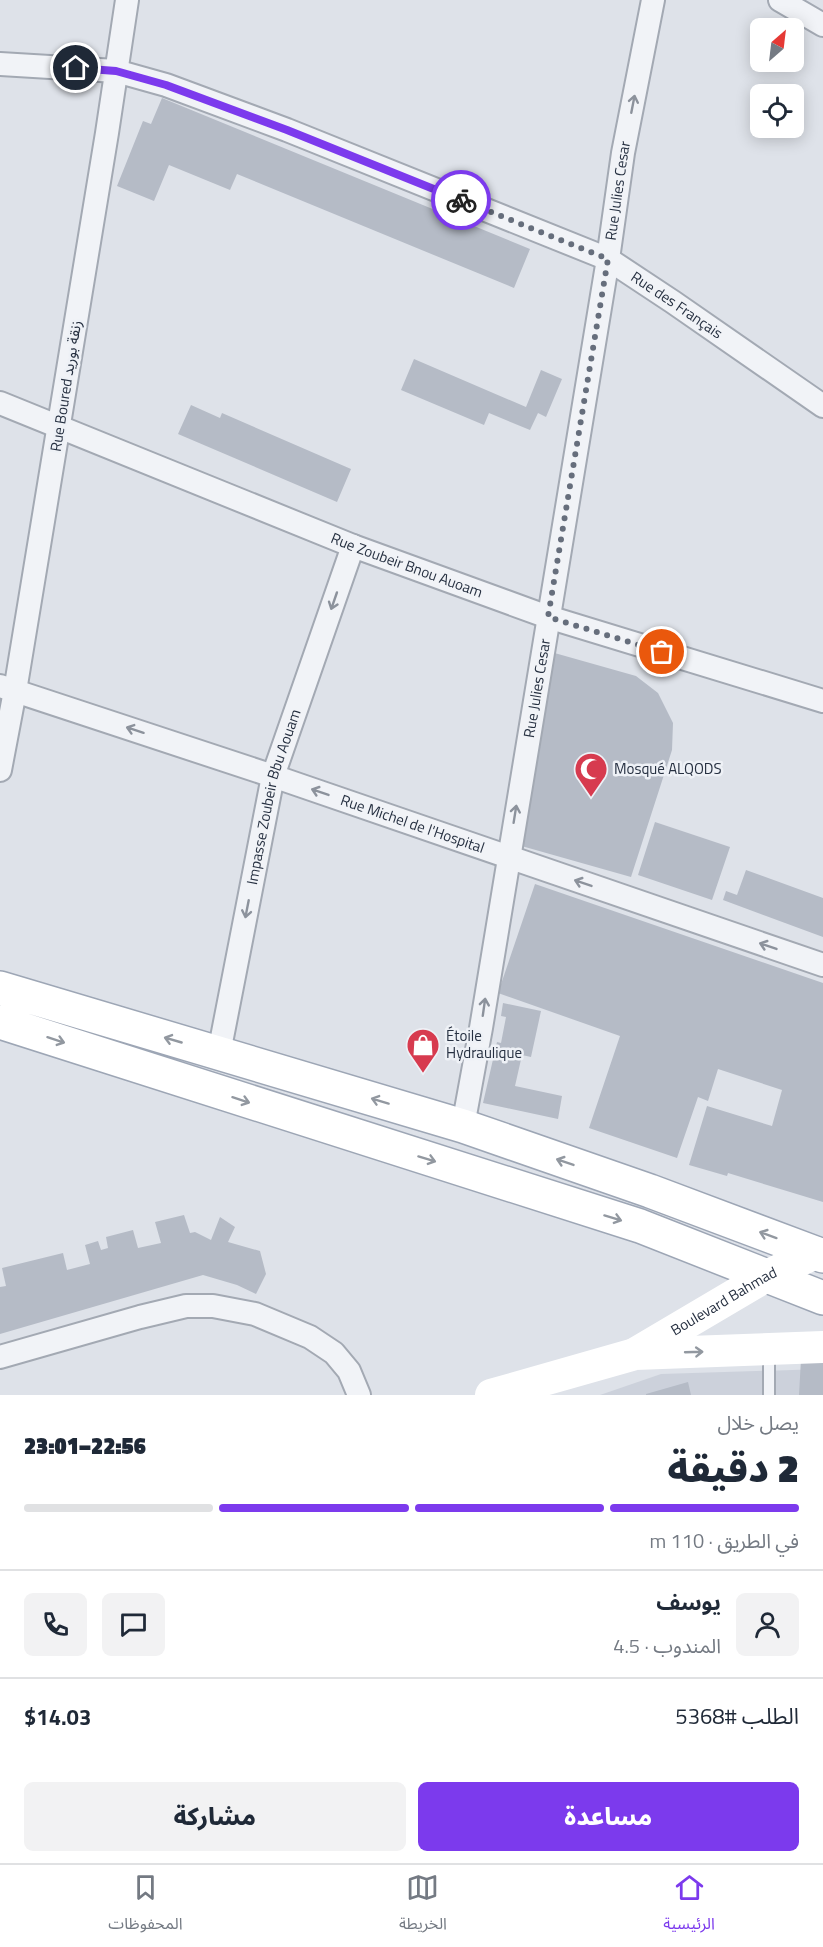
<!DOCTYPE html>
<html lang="ar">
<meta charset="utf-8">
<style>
:root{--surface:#fff;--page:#f2f2f3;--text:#1f2937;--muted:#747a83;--line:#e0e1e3;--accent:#7c3aed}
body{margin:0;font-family:"Titillium Web","Noto Sans Arabic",sans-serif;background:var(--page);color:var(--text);direction:rtl;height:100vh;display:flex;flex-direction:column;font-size:22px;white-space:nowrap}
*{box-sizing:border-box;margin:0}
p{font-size:20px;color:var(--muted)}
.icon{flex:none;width:33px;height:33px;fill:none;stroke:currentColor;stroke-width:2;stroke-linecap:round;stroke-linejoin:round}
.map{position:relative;height:1395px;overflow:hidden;direction:ltr}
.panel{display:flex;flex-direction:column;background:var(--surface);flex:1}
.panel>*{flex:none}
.needle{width:39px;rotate:28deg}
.buttons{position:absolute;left:750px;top:18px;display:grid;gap:12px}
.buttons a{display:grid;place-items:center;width:54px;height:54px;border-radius:9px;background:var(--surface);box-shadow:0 3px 15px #0003;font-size:30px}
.pin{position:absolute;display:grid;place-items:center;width:51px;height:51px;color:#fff;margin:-26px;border:3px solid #fff;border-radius:50%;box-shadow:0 2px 6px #0007}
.courier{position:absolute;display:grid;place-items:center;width:60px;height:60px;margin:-30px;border:4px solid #7c3aed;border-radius:50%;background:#fff;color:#222;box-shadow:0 2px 8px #0007}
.summary em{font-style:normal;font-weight:800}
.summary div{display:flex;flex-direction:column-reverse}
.summary{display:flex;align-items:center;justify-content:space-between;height:102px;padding:0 24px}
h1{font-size:39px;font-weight:800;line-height:45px}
.bar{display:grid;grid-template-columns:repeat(4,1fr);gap:9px 6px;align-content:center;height:72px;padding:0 24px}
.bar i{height:8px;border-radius:4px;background:var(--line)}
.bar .selected{background:var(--accent)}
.bar p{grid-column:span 4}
.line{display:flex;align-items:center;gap:15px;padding:0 24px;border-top:2px solid var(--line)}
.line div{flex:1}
.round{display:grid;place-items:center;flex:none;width:63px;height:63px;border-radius:9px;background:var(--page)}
.cta{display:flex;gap:12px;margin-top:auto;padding:12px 24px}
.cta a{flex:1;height:69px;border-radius:9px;background:var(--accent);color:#fff;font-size:24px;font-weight:800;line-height:69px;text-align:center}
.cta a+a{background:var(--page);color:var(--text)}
.tabs{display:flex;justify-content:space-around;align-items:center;height:84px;border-top:2px solid var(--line);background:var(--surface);font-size:16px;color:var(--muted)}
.tabs a{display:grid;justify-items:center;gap:3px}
.tabs .selected{color:var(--accent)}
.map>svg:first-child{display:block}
</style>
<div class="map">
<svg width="823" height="1395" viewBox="0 0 823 1395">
<rect width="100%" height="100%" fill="#dee2e9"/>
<path fill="#ccd1db" d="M 823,1369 L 823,1395 L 600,1395 L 661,1374 Z"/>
<path fill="#b5bbc6" d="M 162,98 L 530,249 L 514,288 L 237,174 L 230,190 L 169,165 L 154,201 L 117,186 L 143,121 L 151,124 Z
M 414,359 L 526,407 L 541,370 L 562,379 L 546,417 L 538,413 L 530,430 L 489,413 L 484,425 L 401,390 Z
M 191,405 L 220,418 L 222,413 L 351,469 L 337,502 L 178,434 Z
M 551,652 L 636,676 L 658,693 L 673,723 L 672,750 L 631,877 L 518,845 Z
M 655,822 L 730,847 L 712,900 L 638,875 Z
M 746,870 L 823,898 L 823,937 L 723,900 L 726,891 L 737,895 Z
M 535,884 L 823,983 L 823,1202 L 728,1173 L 727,1176 L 689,1165 L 707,1106 L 772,1126 L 782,1090 L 718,1069 L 708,1101 L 698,1097 L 677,1158 L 589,1128 L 620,1036 L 498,993 Z
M 503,1003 L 541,1011 L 531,1057 L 522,1055 L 515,1086 L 562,1096 L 558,1119 L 483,1103 L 497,1042 L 501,1043 L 506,1017 L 501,1016 Z
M 184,1215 L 190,1233 L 195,1232 L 211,1240 L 220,1217 L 235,1227 L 228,1242 L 260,1251 L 266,1274 L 256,1294 L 237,1285 L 203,1275 L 0,1334 L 0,1287 L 6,1286 L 2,1268 L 63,1253 L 67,1270 L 90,1264 L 85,1245 L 98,1241 L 101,1250 L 108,1248 L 106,1237 L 133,1230 L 138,1248 L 161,1243 L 155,1222 Z
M 801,1359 L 823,1359 L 823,1395 L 799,1395 Z
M 688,1382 L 691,1395 L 646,1395 L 646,1394 Z"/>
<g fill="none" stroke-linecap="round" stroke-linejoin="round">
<g stroke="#a3a9b3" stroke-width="14">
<path id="service" d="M 769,1395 L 769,1352"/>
</g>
<g stroke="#a3a9b3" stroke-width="26">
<g id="minor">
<path d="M 780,0 L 823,25"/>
<path id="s1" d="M 0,64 L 116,71 L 166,85 L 287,130 L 608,259 L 673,302 L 823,406"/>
<path id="s2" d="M 0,403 L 353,546 L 548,617 L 823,701"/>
<path id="s3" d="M 0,686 L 273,776 L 823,965"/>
<path d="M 0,770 L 15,691 L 107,133 L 127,0"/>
<path id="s4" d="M 219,1053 L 273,776 L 353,546"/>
<path id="s5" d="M 463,1126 L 481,1028 L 608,259 L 623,153 L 653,0"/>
<path d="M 0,1357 L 140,1317 L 186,1306 L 213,1306 L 255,1314 L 310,1337 L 334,1353 L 349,1371 L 359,1395"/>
</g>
</g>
<g stroke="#9da6b5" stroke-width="36">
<path id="primary" d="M 0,988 L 463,1126 L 650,1191 L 823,1256
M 0,1022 L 640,1226 L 823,1298"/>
</g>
<use href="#service" stroke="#f1f3f7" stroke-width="10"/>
<use href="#minor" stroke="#f1f3f7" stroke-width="22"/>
<g stroke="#fff" stroke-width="32">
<path id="s6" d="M 636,1353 L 768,1275 L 816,1253"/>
<path d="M 491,1395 L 635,1354 L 823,1347"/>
</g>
<use href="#primary" stroke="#fff" stroke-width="33"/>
</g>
<defs><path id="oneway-shaft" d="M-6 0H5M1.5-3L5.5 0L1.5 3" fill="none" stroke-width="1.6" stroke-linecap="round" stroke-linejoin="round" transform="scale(1.5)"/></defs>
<g stroke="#8c929c">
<use href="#oneway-shaft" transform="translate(633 104) rotate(-79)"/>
<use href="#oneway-shaft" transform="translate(334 601) rotate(109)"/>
<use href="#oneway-shaft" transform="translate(135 730) rotate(-162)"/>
<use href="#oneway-shaft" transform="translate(320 792) rotate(-161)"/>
<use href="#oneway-shaft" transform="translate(515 814) rotate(-81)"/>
<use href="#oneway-shaft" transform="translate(583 883) rotate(-161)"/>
<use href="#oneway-shaft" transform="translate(247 909) rotate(101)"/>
<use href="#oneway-shaft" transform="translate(768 946) rotate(-161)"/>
<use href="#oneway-shaft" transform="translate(484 1007) rotate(-82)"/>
</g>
<g stroke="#9298a0">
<use href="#oneway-shaft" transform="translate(56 1040) rotate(18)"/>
<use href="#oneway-shaft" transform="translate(173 1040) rotate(-164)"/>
<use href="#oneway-shaft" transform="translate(241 1100) rotate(18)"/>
<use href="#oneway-shaft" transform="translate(380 1101) rotate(-163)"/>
<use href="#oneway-shaft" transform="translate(427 1159) rotate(17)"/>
<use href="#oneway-shaft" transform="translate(565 1162) rotate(-161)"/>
<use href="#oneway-shaft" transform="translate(613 1218) rotate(17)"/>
<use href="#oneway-shaft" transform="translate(768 1235) rotate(-160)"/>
<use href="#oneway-shaft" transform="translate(694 1352) rotate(-2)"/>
</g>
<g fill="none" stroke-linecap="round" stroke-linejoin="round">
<path stroke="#666e7c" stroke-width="6" stroke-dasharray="0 10.8" d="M 461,200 L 608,259 L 548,617 L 662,652"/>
<path stroke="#7c3aed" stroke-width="8" d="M 76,68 L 116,71 L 166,85 L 287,130 L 461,200"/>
</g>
<defs>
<g id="mosque-pin" transform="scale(1.725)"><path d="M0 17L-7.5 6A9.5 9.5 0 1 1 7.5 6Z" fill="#d73b4f" stroke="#eef1f6"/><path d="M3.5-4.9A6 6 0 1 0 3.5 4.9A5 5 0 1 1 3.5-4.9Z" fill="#fff"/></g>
<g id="shop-pin" transform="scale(1.725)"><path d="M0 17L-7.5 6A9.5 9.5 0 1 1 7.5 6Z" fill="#d73b4f" stroke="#eef1f6"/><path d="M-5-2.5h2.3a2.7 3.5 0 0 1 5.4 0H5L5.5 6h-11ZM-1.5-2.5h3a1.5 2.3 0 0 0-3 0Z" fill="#fff"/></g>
</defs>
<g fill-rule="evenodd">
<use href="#mosque-pin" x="591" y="769"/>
<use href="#shop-pin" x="423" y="1045"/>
</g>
<g text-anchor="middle" stroke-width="5" stroke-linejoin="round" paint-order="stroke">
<g font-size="15" fill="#263041" stroke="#eef1f6">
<text dy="5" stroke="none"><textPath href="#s5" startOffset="948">Rue Julies Cesar</textPath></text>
<text dy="5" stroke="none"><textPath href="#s1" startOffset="726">Rue des Français</textPath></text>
<text transform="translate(66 386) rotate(-81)" y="5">Rue Boured زنقة بوريد</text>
<text dy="5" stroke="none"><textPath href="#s2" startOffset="438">Rue Zoubeir Bnou Auoam</textPath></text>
<text dy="5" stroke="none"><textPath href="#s5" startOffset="444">Rue Julies Cesar</textPath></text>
<text dy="5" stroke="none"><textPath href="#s4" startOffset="262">Impasse Zoubeir Bbu Aouam</textPath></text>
<text dy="5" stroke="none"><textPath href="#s3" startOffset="435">Rue Michel de l'Hospital</textPath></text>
<text dy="5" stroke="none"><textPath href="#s6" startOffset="102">Boulevard Bahmad</textPath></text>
</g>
<g font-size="15" fill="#263041" stroke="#eef1f6" text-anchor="start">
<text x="614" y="774">Mosqué ALQODS</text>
<text x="446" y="1041">Étoile<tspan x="446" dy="17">Hydraulique</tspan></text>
</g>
</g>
</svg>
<div class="buttons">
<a><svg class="needle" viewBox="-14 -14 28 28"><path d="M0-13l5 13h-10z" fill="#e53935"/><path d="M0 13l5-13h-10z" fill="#747a83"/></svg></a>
<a><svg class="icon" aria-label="locate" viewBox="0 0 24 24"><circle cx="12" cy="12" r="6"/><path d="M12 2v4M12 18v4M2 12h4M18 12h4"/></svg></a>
</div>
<div class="pin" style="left:662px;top:652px;background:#ea580c"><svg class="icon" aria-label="bag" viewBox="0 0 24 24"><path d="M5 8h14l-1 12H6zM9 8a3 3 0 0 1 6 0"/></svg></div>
<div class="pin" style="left:76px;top:68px;background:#1f2937"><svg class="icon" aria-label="home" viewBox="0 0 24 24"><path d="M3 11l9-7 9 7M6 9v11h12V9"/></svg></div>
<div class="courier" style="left:461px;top:200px"><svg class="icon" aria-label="bike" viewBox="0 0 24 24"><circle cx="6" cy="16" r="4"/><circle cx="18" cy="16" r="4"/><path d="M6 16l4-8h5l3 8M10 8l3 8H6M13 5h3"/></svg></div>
</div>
<section class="panel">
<div class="summary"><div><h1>2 دقيقة</h1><p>يصل خلال</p></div><em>22:56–23:01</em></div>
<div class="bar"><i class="selected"></i><i class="selected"></i><i class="selected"></i><i></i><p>في الطريق · 110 m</p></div>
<div class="line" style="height:108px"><a class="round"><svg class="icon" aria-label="person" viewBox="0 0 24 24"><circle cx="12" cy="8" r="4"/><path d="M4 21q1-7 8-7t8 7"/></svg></a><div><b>يوسف</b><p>المندوب · 4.5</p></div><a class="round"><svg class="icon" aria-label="chat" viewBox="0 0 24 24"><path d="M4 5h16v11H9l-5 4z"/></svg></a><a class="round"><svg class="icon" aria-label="phone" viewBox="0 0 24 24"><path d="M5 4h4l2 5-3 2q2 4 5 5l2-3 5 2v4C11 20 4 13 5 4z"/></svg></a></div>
<div class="line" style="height:78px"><div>الطلب #5368</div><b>$14.03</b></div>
<div class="cta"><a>مساعدة</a><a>مشاركة</a></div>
</section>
<nav class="tabs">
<a class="selected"><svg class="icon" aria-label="home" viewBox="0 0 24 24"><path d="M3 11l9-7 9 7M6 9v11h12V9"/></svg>الرئيسية</a>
<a><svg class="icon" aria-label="map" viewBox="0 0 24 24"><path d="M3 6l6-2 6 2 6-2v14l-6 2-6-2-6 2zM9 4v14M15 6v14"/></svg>الخريطة</a>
<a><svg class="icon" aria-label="saved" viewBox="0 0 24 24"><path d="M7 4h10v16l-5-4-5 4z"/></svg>المحفوظات</a>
</nav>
